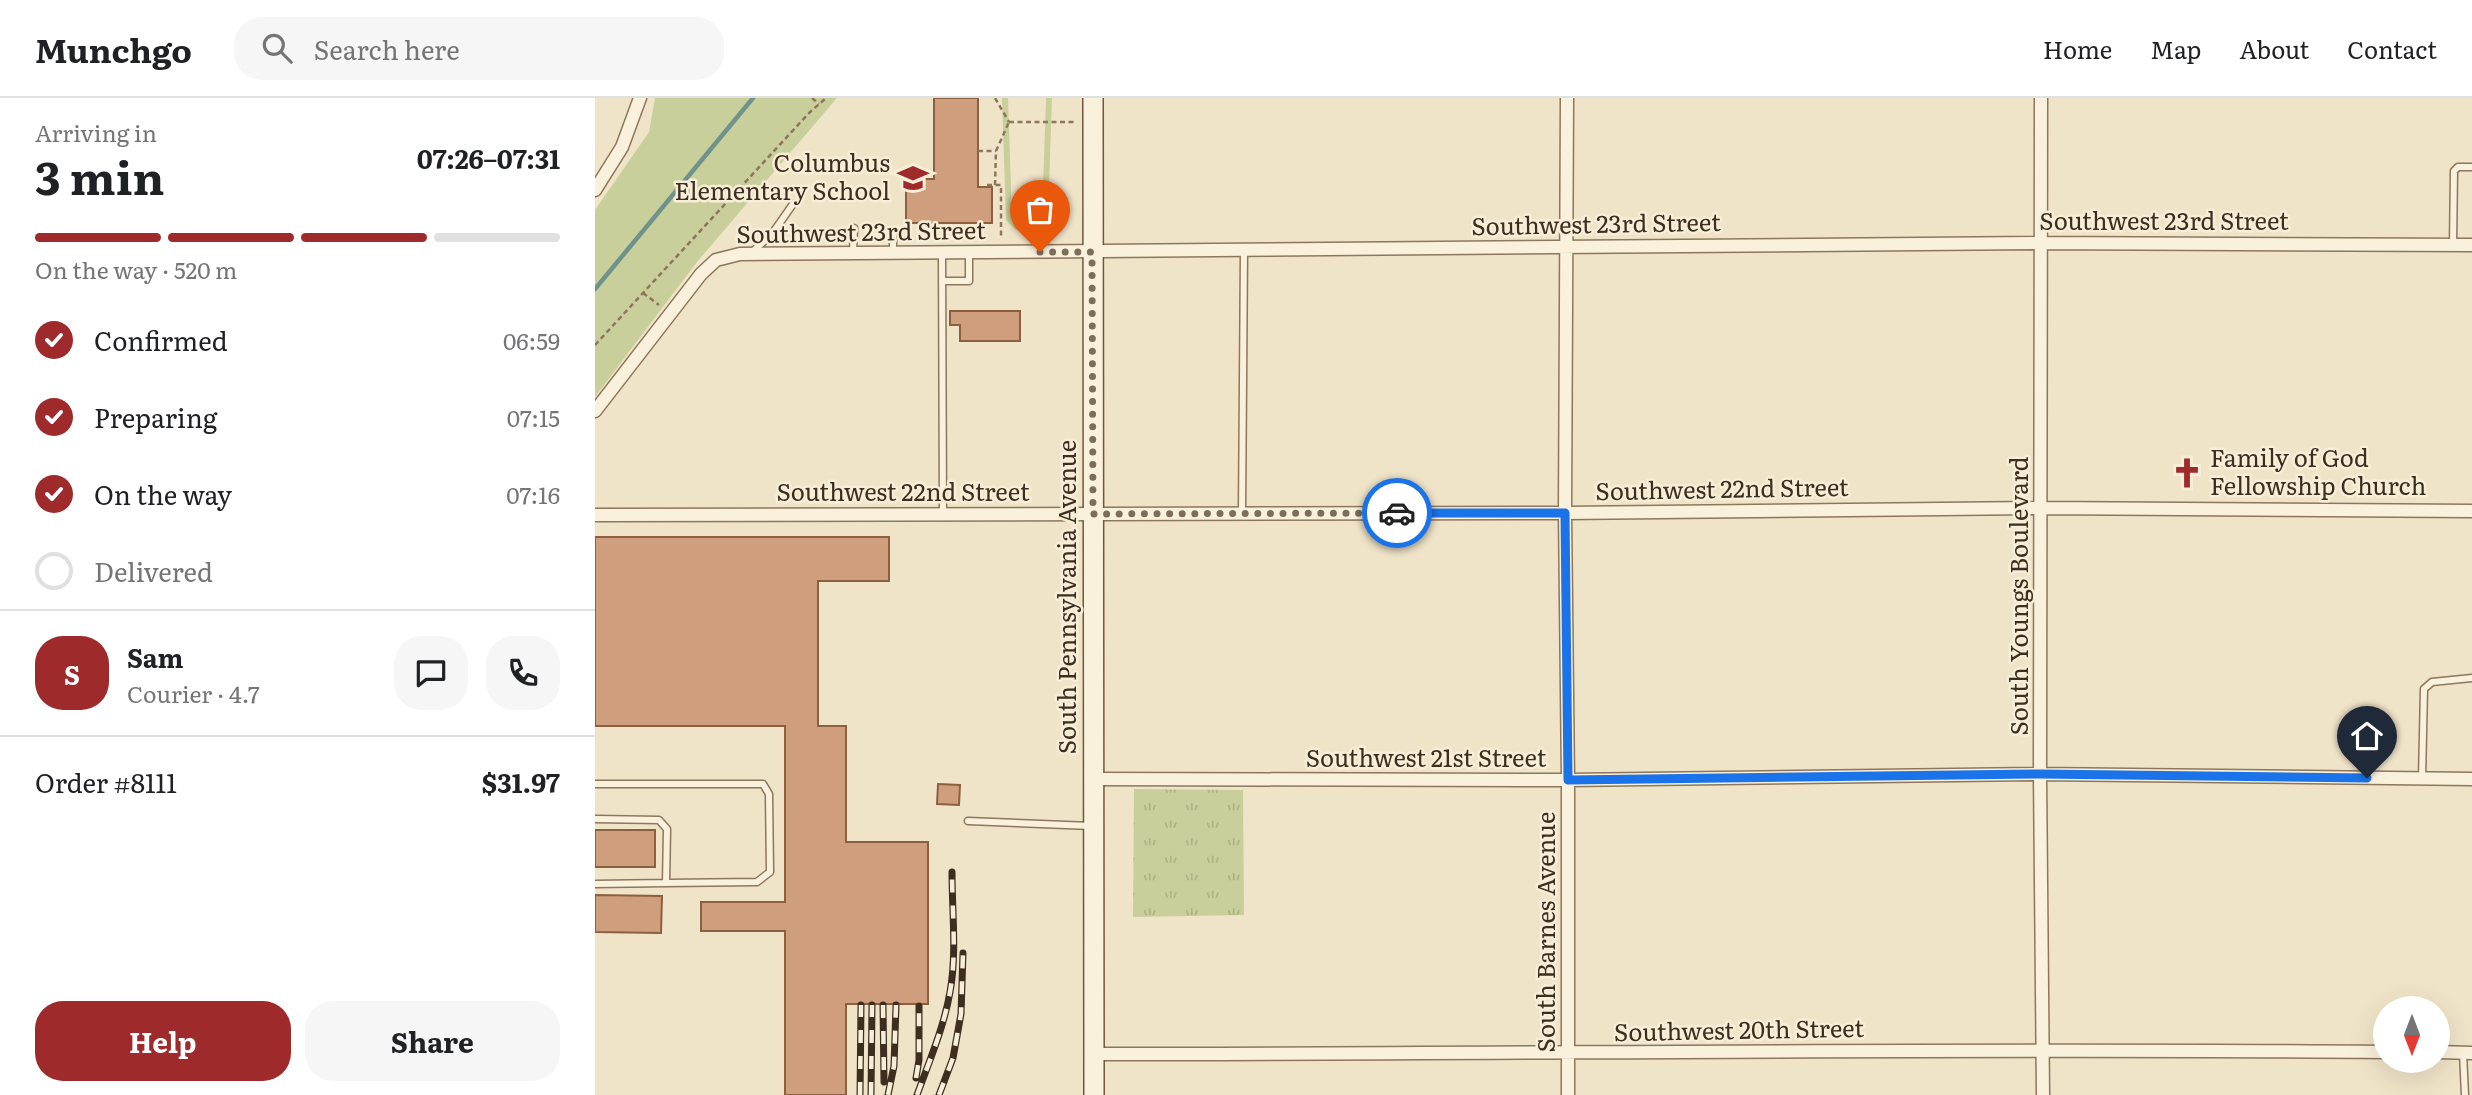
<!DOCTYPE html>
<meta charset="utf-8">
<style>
:root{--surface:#fff;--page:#f6f6f6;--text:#202124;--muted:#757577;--line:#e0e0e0;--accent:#9e2a2b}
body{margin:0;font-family:Literata,serif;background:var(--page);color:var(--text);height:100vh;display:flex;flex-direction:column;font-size:26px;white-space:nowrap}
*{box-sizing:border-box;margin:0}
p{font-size:23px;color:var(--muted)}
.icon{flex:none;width:38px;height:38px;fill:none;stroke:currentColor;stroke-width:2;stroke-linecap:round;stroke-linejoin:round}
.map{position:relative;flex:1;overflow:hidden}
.panel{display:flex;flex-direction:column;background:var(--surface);width:595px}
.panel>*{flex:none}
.needle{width:46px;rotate:180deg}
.controls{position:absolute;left:1778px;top:898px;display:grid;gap:14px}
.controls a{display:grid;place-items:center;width:77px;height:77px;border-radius:50%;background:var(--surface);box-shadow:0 7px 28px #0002;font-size:35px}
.pin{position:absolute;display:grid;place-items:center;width:60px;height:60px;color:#fff;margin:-72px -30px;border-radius:50% 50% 50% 0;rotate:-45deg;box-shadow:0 0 7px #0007}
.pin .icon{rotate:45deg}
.courier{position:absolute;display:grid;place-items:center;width:70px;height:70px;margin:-35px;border:5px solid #1a73e8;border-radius:50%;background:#fff;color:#222;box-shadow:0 2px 9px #0007}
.summary em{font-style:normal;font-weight:700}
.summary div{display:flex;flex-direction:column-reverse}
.summary{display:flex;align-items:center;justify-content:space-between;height:119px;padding:0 35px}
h1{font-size:46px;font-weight:700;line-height:52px}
.bar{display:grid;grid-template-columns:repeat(4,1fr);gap:10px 7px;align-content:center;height:84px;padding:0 35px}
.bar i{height:9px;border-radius:5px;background:var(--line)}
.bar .current{background:var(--accent)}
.bar p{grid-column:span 4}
.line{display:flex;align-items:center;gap:18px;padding:0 35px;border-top:2px solid var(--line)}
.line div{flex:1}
.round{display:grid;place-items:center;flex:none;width:74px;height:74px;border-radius:28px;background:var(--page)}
ol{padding:0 35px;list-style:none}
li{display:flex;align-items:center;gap:21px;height:77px}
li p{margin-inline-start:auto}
li .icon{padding:7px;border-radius:50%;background:var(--accent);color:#fff;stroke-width:4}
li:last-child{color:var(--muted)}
li i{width:38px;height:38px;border:4px solid var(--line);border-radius:50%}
.cta{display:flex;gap:14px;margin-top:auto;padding:14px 35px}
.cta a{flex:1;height:80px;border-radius:28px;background:var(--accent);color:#fff;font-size:28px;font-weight:700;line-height:80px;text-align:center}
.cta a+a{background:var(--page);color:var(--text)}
header{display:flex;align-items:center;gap:42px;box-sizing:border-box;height:98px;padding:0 35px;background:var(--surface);border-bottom:2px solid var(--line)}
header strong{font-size:33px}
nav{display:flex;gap:38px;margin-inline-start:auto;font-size:24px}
.search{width:490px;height:63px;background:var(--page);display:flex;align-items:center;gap:18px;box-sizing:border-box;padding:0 24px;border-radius:28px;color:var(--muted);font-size:26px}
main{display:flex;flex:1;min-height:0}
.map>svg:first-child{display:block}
</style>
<header>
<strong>Munchgo</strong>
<div class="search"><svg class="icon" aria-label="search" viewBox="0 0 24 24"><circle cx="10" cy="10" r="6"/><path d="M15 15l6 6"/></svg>Search here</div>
<nav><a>Home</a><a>Map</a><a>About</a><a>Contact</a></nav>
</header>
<main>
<section class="panel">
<div class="summary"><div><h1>3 min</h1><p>Arriving in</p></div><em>07:26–07:31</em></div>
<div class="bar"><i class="current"></i><i class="current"></i><i class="current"></i><i></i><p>On the way · 520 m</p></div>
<ol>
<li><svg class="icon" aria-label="check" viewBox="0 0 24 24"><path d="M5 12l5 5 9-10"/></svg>Confirmed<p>06:59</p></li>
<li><svg class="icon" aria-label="check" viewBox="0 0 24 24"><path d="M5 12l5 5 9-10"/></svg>Preparing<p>07:15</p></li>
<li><svg class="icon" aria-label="check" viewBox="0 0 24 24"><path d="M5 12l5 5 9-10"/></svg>On the way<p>07:16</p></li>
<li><i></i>Delivered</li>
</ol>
<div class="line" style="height:126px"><b class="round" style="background:var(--accent);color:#fff">S</b><div><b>Sam</b><p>Courier · 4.7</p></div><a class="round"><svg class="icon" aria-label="chat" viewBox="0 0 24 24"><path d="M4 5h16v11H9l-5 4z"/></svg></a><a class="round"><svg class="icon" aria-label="phone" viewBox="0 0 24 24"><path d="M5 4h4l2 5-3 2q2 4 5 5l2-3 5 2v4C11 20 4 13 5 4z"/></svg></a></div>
<div class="line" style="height:91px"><div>Order #8111</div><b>$31.97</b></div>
<div class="cta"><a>Help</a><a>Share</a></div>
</section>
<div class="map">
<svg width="1877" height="997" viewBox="0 0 1877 997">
<defs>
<pattern id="grass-tufts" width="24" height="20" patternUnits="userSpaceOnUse" patternTransform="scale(1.75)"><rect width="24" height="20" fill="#c9cf9b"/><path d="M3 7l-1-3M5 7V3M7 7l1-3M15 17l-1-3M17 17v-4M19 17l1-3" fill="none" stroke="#aeb285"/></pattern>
</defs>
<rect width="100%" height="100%" fill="#f0e4c8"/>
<path fill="url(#grass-tufts)" d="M 539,691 L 648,692 L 649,817 L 538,819 Z"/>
<path fill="#c9cf9b" d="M 60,0 L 242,0 L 102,164 L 0,299 L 0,112 L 54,34 Z
M 407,0 L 413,0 L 417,120 L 422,126 L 439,127 L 447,118 L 451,0 L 457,0 L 453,119 L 450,127 L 439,132 L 421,132 L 411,122 Z"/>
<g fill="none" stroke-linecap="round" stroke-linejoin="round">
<path stroke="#6f938a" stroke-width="4.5" d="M 0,191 L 158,0"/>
</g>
<path fill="#cf9f7d" stroke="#8d5f41" stroke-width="2" d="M 339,0 L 383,0 L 383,89 L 397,89 L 397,125 L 311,125 L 311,81 L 339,81 Z
M 355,213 L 425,213 L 425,243 L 365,243 L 365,227 L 355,227 Z
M 0,439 L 294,439 L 294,483 L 223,483 L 223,628 L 251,628 L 251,744 L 333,744 L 333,906 L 251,906 L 251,997 L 190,997 L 190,833 L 106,833 L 106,804 L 190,804 L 190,628 L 0,628 Z
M 343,686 L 365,687 L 364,707 L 342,706 Z
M 0,732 L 60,732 L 60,769 L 0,769 Z
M 0,797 L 67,798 L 66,835 L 0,834 Z"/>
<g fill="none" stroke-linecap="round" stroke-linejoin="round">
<g stroke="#8d765c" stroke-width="9">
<path id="service" d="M 1858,147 L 1859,73 L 1863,69 L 1877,69
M 298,153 L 298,134
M 347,153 L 348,416
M 258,154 L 259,130
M 156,155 L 177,136 L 198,106
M 347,183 L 374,183 L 374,154
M 647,416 L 649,152
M 1827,680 L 1829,591 L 1837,584 L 1877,580
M 0,686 L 168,686 L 174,696 L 175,774 L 162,784 L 71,785
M 0,721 L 64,722 L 72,731 L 71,785 L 0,786
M 373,723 L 496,728
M 1868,955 L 1870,997"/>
</g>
<g stroke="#8d765c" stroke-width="15">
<path id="minor" d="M 972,0 L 970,415 L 973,682 L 973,997
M 1446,0 L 1445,676 L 1448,997
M 0,92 L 27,49 L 45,0
M 0,313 L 106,176 L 121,162 L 145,156 L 1445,145 L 1877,147
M 0,417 L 970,415 L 1447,410 L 1877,413
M 498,681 L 973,682 L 1445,676 L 1877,681
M 1843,954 L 1877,955
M 498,956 C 929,956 1360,950 1790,954"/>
</g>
<g stroke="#6f573f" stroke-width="22">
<path id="secondary" d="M 498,0 L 499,997"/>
</g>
<path stroke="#8d765c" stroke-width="2.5" stroke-dasharray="5 3.5" stroke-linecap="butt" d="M 217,0 L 224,6
M 400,0 L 414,24
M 414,24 L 480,24
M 383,53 L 401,53
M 392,87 L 406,87 L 406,138
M 400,87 L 401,53 L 414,24
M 48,195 L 64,207
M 0,247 L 214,15 L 231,0"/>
<use href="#service" stroke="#faf1dc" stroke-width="6"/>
<use href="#minor" stroke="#faf1dc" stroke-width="12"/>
<use href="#secondary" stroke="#faf1dc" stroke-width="19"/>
<g stroke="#3d2e20" stroke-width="7">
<path id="rail" d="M 288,907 L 289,984
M 321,980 L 324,962 L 324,908
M 265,997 L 266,907
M 276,997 L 277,907
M 293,997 L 299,968 L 301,907
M 322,997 C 334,964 349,929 355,894 C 362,855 357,814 357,774
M 344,997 L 358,960 L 366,916 L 368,855"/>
</g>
<use href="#rail" stroke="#f7eed8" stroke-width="4.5" stroke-dasharray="13" stroke-linecap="butt"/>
</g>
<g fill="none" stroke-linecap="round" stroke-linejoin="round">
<path stroke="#7c6e5b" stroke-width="7" stroke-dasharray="0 12.6" d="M 445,154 L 497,154 L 498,416 L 802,415"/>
<path stroke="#1a73e8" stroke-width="9" d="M 802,415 L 970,415 L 973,682 L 1445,676 L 1772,680"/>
</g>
<defs>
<g id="school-bare" transform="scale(2.415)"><path d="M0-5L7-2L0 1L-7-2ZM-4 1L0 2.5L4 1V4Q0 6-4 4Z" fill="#9e2a2b" stroke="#f7eed8" stroke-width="2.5" paint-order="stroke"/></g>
<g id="church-bare" transform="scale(2.415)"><path d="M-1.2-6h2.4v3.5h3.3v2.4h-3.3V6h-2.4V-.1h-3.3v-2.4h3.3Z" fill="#9e2a2b" stroke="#f7eed8" stroke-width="2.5" paint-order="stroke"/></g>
</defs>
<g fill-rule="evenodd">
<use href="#school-bare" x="318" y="80"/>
<use href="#church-bare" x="1592" y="375"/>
</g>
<g text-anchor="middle" stroke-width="5" stroke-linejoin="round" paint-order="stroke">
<g font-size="24" fill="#3d2e20" stroke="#f7eed8" text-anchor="end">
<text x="295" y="74">Columbus<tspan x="295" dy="28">Elementary School</tspan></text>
<text x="1615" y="369" text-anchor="start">Family of God<tspan x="1615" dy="28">Fellowship Church</tspan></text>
</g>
<g font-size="24" fill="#3d2e20" stroke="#f7eed8">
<text x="1569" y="132">Southwest 23rd Street</text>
<text transform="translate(1001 127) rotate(-1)" y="8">Southwest 23rd Street</text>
<text transform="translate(266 135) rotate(-1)" y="8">Southwest 23rd Street</text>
<text transform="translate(1127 392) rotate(-1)" y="8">Southwest 22nd Street</text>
<text x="308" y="403">Southwest 22nd Street</text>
<text transform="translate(1425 498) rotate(-90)" y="8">South Youngs Boulevard</text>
<text transform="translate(473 499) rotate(-90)" y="8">South Pennsylvania Avenue</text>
<text x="831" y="669">Southwest 21st Street</text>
<text transform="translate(952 834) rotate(-90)" y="8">South Barnes Avenue</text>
<text transform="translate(1144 933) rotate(-1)" y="8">Southwest 20th Street</text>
</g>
</g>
</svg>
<div class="controls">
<a><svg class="needle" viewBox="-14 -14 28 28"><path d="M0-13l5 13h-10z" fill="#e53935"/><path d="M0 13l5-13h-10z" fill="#757577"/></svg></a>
</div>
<div class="pin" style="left:445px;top:154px;background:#ea580c"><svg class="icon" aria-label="bag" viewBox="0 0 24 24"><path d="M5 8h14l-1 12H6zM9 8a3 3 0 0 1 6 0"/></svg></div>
<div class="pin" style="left:1772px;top:680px;background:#1f2937"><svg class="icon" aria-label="home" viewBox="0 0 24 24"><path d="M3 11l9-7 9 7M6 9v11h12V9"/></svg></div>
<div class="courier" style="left:802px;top:415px"><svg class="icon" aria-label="car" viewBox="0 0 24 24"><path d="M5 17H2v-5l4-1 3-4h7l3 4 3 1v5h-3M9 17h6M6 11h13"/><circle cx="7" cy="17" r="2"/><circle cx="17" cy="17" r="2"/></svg></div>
</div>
</main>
